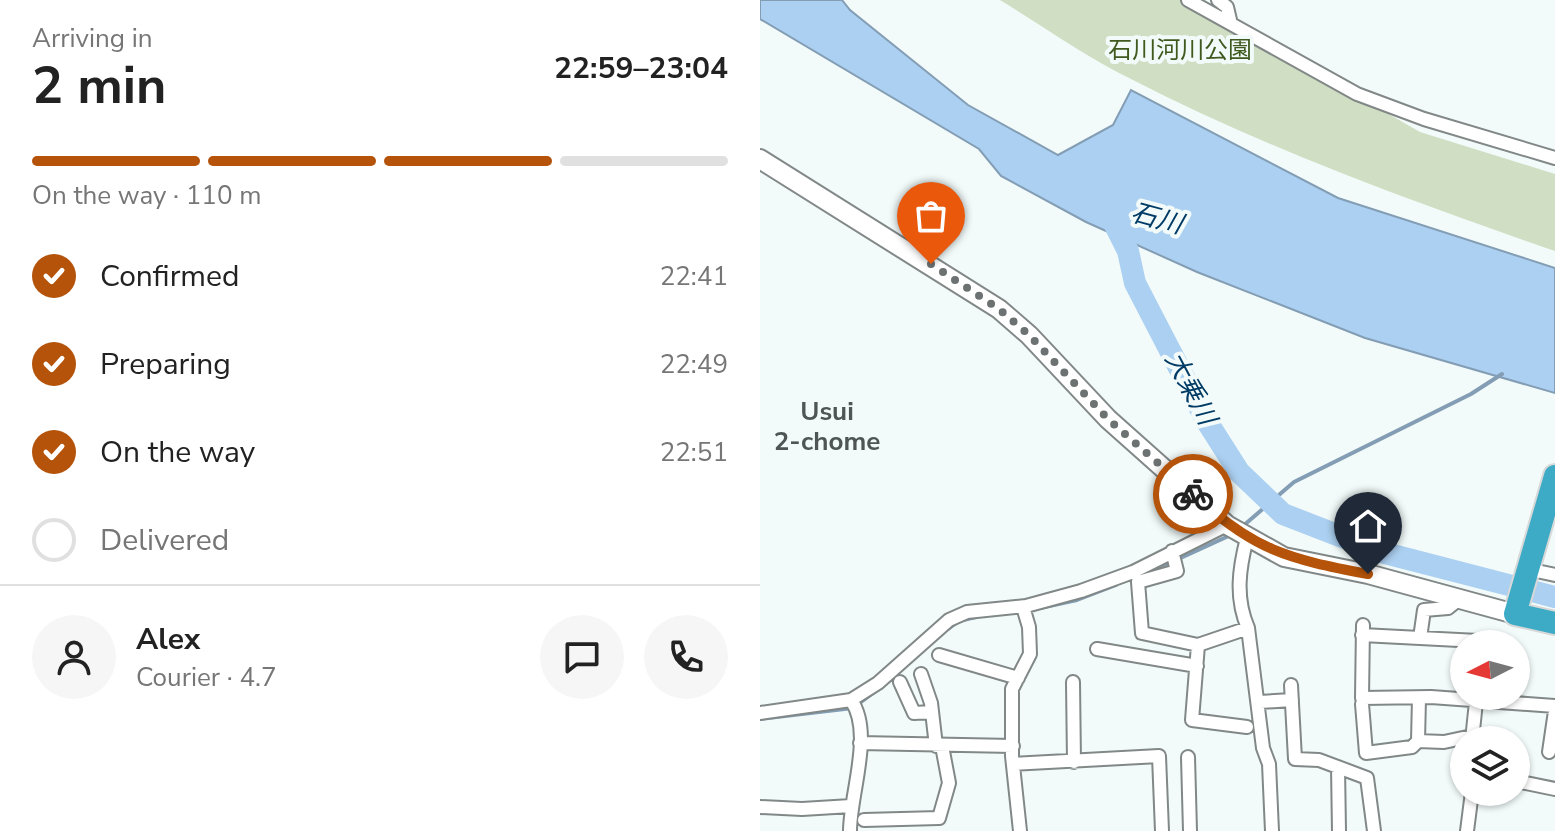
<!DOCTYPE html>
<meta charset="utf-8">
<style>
:root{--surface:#fff;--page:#f6f6f6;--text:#222;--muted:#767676;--line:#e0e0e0;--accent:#b45309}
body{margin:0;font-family:"Nunito Sans","Noto Sans JP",sans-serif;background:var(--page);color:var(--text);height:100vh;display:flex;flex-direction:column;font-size:30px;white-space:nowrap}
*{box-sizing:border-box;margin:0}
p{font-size:26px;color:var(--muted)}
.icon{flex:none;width:44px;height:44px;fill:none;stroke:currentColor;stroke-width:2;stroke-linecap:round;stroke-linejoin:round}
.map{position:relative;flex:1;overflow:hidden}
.side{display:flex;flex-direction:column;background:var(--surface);width:760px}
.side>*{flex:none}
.needle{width:52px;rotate:264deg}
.buttons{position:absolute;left:690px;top:630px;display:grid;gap:16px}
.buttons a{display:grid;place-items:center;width:80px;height:80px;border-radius:50%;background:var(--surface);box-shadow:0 2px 6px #0004;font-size:40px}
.pin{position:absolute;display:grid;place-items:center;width:68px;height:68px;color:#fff;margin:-82px -34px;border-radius:50% 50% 50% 0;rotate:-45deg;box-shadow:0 0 8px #0007}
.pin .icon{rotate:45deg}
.courier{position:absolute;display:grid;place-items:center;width:80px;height:80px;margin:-40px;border:6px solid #b45309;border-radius:50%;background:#fff;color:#222;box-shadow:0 2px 10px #0007}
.summary em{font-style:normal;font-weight:700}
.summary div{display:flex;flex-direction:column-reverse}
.summary{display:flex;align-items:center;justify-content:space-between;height:136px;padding:0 32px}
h1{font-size:52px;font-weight:700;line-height:60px}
.bar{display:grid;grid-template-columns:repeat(4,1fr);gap:12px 8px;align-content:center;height:96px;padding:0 32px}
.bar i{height:10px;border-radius:6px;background:var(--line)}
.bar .on{background:var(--accent)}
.bar p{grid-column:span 4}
.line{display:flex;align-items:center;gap:20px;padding:0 32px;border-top:2px solid var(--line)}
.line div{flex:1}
.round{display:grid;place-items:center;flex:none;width:84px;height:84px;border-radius:42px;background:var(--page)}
ol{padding:0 32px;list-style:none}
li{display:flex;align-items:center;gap:24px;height:88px}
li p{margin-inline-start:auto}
li .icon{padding:8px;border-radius:50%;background:var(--accent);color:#fff;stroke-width:4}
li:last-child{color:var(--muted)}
li i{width:44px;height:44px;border:4px solid var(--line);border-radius:50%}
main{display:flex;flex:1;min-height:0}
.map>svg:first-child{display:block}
</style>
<main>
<section class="side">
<div class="summary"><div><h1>2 min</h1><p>Arriving in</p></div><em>22:59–23:04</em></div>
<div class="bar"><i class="on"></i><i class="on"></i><i class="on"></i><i></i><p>On the way · 110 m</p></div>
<ol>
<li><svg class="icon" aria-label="check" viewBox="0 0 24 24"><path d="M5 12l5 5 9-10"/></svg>Confirmed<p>22:41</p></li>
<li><svg class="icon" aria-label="check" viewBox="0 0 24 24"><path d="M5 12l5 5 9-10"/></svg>Preparing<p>22:49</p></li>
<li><svg class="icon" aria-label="check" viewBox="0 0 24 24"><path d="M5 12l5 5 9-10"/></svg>On the way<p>22:51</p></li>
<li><i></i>Delivered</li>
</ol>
<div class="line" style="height:144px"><a class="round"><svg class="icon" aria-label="person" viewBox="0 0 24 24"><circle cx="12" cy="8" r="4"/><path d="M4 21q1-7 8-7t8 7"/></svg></a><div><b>Alex</b><p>Courier · 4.7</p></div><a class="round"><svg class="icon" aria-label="chat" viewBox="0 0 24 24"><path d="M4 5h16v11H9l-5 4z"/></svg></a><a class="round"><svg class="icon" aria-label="phone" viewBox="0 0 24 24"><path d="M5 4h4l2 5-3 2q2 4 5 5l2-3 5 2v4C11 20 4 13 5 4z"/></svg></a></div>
</section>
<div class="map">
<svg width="795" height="831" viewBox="0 0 795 831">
<rect width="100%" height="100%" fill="#f2fbfa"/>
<path fill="#d0dec4" d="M 240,0 L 429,0 L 660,132 L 795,174 L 795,251 C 651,201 507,149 371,79 C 326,57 283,26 240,0 Z"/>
<path fill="#acd0f1" stroke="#839db4" stroke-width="2" d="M 0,0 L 82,0 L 90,10 L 208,105 L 298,155 L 353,125 L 371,90 L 578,198 L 795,268 L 795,393 L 605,338 L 437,272 L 326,222 L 241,176 L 219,149 L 0,19 Z"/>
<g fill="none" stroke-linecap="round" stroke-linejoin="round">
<path stroke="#839db4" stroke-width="4" d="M 483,526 L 534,482 L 711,394 L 742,374
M 390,572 L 473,534
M 280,608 L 317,600 L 356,585
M 188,629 L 199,621 L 216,617
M 0,719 L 93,708 L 121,687"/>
<path stroke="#acd0f1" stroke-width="22" d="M 349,213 L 368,251 L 375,283 L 446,420 L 479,472 L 523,514 L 621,552 L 795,597"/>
<g stroke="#818887" stroke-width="16">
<path id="street" d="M 428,0 L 597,94 L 664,119 L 795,158
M 458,0 L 467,7 L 471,24
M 487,538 C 479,569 475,598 488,628 L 503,748 L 509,764 L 512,831
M 412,551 L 417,571 L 378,582 L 382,633 L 438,645 L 488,628
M 767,569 L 795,575
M 603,625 L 602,698 L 671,697 L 795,706
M 602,635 L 718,641
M 660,638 L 664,610 L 688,608 L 698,600
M 438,645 L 432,720 L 487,727
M 337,649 L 437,666
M 179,655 L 258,678
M 161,674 L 171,703 L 176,746
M 140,682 L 154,713 L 172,712
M 313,682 L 314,762
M 531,685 L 535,759 L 559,760 L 607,778 L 614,831
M 500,702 L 532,700
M 602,704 L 606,753 L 652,747 L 658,741 L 659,698
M 0,713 L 91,700 L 118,683 L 189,620 L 207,612 L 266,606 L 321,591 L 373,572 L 467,525
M 712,740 L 716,702
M 658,741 L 684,742 L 712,736
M 100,743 L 253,746
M 789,752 L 795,711
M 428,757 L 430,831
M 253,764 L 399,756 L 402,831
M 578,767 L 579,831
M 756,781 L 795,789
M 0,807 L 42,809 L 91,806
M 104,820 L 179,818 L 189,783 L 182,746
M 90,831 C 90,793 114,733 91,700
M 260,831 L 252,756 L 252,689 L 270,654 L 269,627 L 263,607
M 707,831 L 712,792"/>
</g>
<g stroke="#818887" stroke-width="22">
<path id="secondary" d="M 0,159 L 239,309 L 269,335 L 348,419 L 467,525 L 524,557 L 608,574 L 755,614"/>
</g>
<g stroke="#d8d8d8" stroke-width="26">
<path id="highway" d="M 795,476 L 755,614 L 795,623"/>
</g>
<use href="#street" stroke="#fff" stroke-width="12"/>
<use href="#secondary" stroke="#fff" stroke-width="18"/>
<use href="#highway" stroke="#3dabc6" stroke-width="22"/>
</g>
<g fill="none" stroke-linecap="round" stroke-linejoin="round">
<path stroke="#6c7171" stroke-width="8" stroke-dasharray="0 14.4" d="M 171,264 L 239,309 L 269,335 L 348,419 L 433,494"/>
<path stroke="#b45309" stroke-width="10" d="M 433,494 C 493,550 528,559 608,574"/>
</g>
<g text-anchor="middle" stroke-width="8" stroke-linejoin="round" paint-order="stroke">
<g font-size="24" fill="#3f591e" stroke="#f2fbfa">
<text x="420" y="58">石川河川公園</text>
</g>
<g font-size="26" font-style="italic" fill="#003b65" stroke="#f2fbfa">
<text transform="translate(397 218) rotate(15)" y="9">石川</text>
<text transform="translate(431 388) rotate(62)" y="9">大乗川</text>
</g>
<g font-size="26" font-weight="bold" fill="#4e5554" stroke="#f2fbfa">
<text x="67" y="420">Usui<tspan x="67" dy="30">2-chome</tspan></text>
</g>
</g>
</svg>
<div class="buttons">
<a><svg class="needle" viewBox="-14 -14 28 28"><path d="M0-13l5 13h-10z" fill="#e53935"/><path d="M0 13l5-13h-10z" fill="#767676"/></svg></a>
<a><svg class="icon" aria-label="layers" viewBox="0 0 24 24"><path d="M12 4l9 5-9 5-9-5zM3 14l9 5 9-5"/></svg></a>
</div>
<div class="pin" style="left:171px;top:264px;background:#ea580c"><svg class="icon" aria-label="bag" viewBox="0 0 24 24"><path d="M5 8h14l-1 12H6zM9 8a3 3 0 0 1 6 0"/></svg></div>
<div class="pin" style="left:608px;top:574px;background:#1f2937"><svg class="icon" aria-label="home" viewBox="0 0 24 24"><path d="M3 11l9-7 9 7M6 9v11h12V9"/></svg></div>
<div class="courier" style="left:433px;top:494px"><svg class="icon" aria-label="bike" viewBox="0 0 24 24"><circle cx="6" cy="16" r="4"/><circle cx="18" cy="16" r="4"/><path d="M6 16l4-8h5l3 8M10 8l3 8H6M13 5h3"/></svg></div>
</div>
</main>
